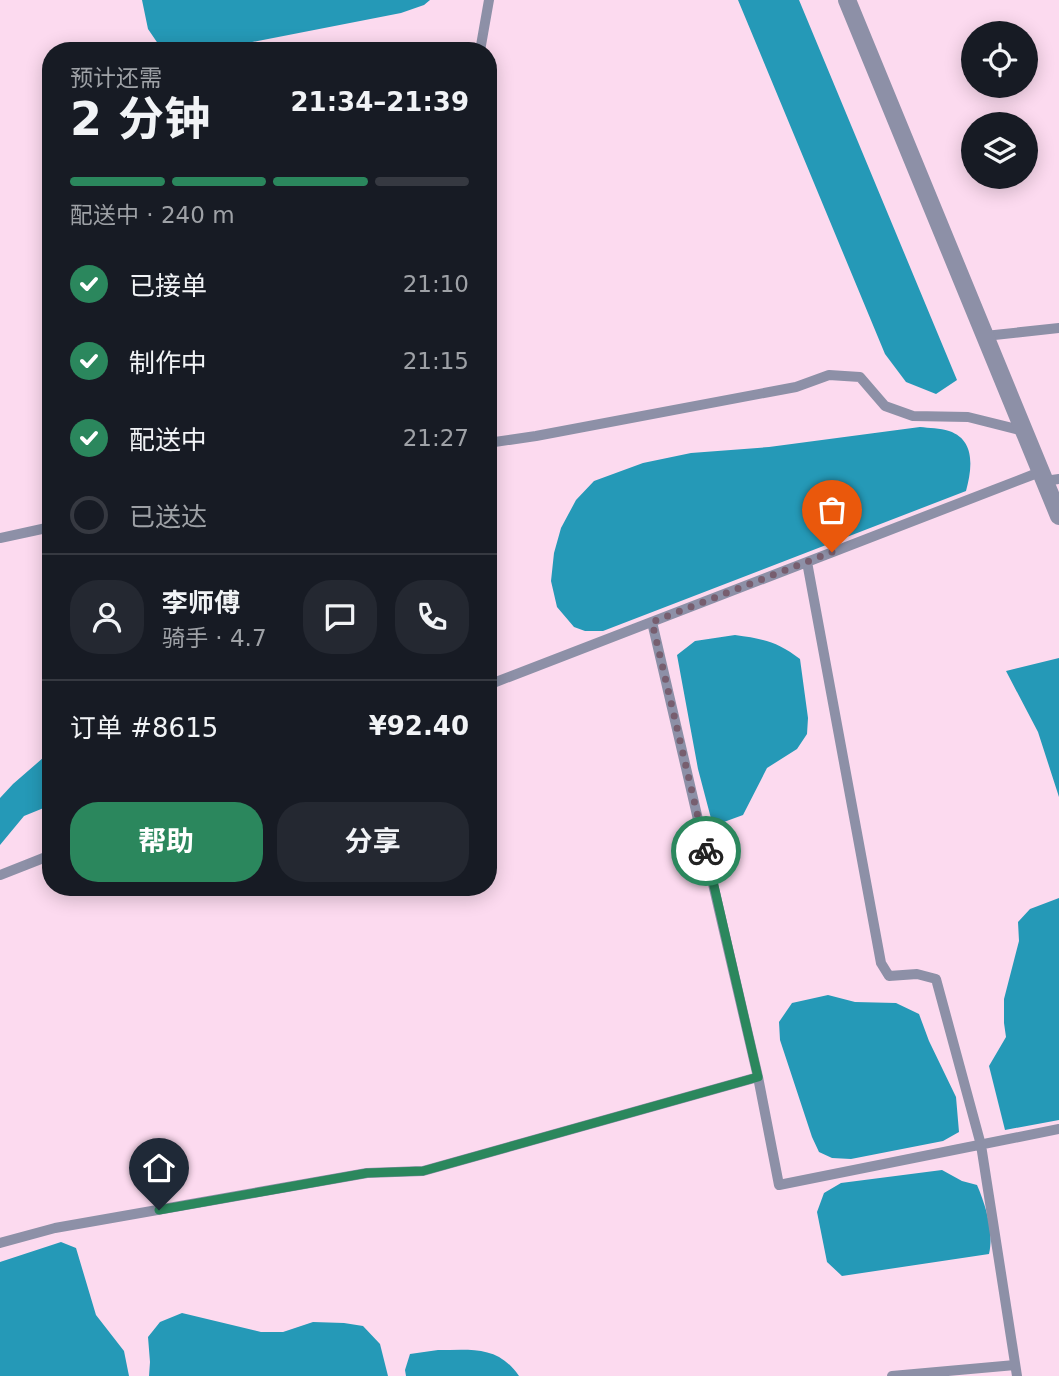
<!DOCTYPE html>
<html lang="zh">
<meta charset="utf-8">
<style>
:root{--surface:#171b24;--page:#242831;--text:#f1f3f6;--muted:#9ea1a6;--line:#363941;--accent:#2b875d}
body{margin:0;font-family:"DejaVu Sans","Noto Sans SC",sans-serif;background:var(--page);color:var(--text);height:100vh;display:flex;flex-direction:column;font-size:26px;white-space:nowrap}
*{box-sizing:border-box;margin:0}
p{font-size:23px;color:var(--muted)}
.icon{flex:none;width:38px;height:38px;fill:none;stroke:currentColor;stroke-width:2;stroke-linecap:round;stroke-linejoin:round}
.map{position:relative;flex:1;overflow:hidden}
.sheet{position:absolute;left:42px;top:42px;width:455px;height:854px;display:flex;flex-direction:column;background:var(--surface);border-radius:28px;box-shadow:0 4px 18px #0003}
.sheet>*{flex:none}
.tools{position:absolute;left:961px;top:21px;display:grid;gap:14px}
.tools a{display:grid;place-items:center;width:77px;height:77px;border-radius:50%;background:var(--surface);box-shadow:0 4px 18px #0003;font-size:35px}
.pin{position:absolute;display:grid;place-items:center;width:60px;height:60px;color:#fff;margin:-72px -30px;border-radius:50% 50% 50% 0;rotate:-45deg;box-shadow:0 0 7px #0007}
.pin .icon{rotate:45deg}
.courier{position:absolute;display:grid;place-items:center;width:70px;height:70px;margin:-35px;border:5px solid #2b875d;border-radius:50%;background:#fff;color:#222;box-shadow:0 2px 9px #0007}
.headline em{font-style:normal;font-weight:700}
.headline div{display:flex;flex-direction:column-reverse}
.headline{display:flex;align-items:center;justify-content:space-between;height:119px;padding:0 28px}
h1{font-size:46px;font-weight:700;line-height:52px}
.bar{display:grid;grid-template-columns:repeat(4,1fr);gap:10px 7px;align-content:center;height:84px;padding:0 28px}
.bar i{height:9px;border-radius:5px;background:var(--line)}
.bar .on{background:var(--accent)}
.bar p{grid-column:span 4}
.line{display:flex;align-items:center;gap:18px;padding:0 28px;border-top:2px solid var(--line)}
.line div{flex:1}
.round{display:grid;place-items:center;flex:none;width:74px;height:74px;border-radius:28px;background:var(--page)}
ol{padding:0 28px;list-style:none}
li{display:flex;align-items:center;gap:21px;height:77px}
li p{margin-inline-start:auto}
li .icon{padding:7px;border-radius:50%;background:var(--accent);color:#fff;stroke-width:4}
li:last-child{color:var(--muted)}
li i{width:38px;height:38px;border:4px solid var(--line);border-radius:50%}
.button{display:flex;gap:14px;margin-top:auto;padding:14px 28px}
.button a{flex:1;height:80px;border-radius:28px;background:var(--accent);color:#fff;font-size:28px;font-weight:700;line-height:80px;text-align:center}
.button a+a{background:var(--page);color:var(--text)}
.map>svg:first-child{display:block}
</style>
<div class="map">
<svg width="1059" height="1376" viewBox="0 0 1059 1376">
<rect width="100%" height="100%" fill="#fcdaef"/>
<path fill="#2599b7" d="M 142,0 L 430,0 L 424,5 L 401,13 L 206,51 L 163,51 L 148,29 Z
M 738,0 L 799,0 L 957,380 L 936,394 L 906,382 L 885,354 Z
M 920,427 C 929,428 940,428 949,431 C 976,440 972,469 966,491 L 603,631 L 585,631 L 574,627 L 557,607 L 551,581 L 554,553 L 561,528 L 576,500 L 594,481 L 643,463 L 691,453 L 769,447 Z
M 735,635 C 763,639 777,641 800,659 L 808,718 L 807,734 L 797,749 L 767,768 L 743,815 L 713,826 L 698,769 L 677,655 L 695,641 Z
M 1059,658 L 1059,797 L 1038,732 L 1006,671 Z
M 51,751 L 51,805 L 24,816 L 0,845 L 0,798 L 13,784 Z
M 1059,898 L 1059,1120 L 1005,1130 L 989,1066 L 1006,1037 L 1004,1023 L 1004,999 L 1019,941 L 1018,922 L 1030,909 Z
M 828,995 L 855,1002 L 896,1003 L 919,1014 L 929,1041 L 956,1097 L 959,1132 L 943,1141 L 851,1159 L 832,1158 L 819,1152 L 812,1137 L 780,1040 L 779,1022 L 792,1003 Z
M 942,1170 L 962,1181 L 977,1185 C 986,1206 994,1232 989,1254 L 842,1276 L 827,1262 L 817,1212 L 824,1193 L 841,1183 Z
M 61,1242 L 76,1248 L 96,1315 L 124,1351 L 129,1376 L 0,1376 L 0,1262 Z
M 182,1313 L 261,1332 L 283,1332 L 313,1322 L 344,1323 L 363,1326 L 380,1344 L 388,1376 L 149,1376 L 150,1362 L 148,1337 L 160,1322 Z
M 438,1350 C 471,1350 498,1345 519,1376 L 406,1376 L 405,1370 L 410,1354 Z"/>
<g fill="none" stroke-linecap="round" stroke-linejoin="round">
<path stroke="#8d90a7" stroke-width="10" d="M 480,51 L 489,0
M 985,336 L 1059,328
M 488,443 L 536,436 L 796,387 L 829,375 L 860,377 L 885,406 L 913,416 L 968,417 L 1024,431
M 1045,481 L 1059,479
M 0,538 L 51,527
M 807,562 L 881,963 L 889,976 L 917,974 L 936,979 L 981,1145 L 1017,1376
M 652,622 L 758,1077 L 779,1185 L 1059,1129
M 49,640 L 51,640
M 488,685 L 1040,472
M 0,875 L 51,855
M 0,1243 L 55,1228 L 367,1173 L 423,1171 L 758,1077
M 892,1376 L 1015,1365"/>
<path stroke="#8d90a7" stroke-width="18" d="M 847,0 L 1059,516"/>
</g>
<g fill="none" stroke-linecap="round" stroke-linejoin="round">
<path stroke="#775e6f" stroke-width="7" stroke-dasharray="0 12.6" d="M 706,851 L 652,622 L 832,552"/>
<path stroke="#2b875d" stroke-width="9" d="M 159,1210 L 367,1173 L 423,1171 L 758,1077 L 706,851"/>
</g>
</svg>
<div class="tools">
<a><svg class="icon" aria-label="locate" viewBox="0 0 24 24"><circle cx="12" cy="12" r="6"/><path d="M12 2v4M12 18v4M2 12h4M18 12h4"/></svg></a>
<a><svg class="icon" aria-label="layers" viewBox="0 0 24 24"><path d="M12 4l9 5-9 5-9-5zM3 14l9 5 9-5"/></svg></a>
</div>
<div class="pin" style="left:832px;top:552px;background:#ea580c"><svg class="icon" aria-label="bag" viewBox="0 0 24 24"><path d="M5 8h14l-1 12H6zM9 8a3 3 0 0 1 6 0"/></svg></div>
<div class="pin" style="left:159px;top:1210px;background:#1f2937"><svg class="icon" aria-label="home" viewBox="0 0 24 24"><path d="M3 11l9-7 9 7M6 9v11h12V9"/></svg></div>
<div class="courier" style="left:706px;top:851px"><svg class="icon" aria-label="bike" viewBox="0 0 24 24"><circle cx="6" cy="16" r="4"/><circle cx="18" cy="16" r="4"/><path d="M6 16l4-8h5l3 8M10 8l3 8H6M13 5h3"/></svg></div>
<section class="sheet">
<div class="headline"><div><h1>2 分钟</h1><p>预计还需</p></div><em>21:34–21:39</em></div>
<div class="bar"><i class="on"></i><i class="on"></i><i class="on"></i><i></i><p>配送中 · 240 m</p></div>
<ol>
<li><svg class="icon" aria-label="check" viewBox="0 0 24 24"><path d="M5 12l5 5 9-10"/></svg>已接单<p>21:10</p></li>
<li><svg class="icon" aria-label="check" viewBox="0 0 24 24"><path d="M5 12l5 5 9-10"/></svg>制作中<p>21:15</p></li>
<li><svg class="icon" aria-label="check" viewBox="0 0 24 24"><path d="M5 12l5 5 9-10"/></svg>配送中<p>21:27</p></li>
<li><i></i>已送达</li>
</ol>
<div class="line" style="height:126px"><a class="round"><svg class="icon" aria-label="person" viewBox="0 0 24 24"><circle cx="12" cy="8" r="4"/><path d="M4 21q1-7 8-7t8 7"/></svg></a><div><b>李师傅</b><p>骑手 · 4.7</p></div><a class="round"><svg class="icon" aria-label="chat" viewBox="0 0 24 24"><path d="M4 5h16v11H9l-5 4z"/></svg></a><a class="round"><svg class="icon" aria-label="phone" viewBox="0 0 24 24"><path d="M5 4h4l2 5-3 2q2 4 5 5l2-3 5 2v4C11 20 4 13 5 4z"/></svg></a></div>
<div class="line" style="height:91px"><div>订单 #8615</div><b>¥92.40</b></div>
<div class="button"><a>帮助</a><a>分享</a></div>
</section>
</div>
